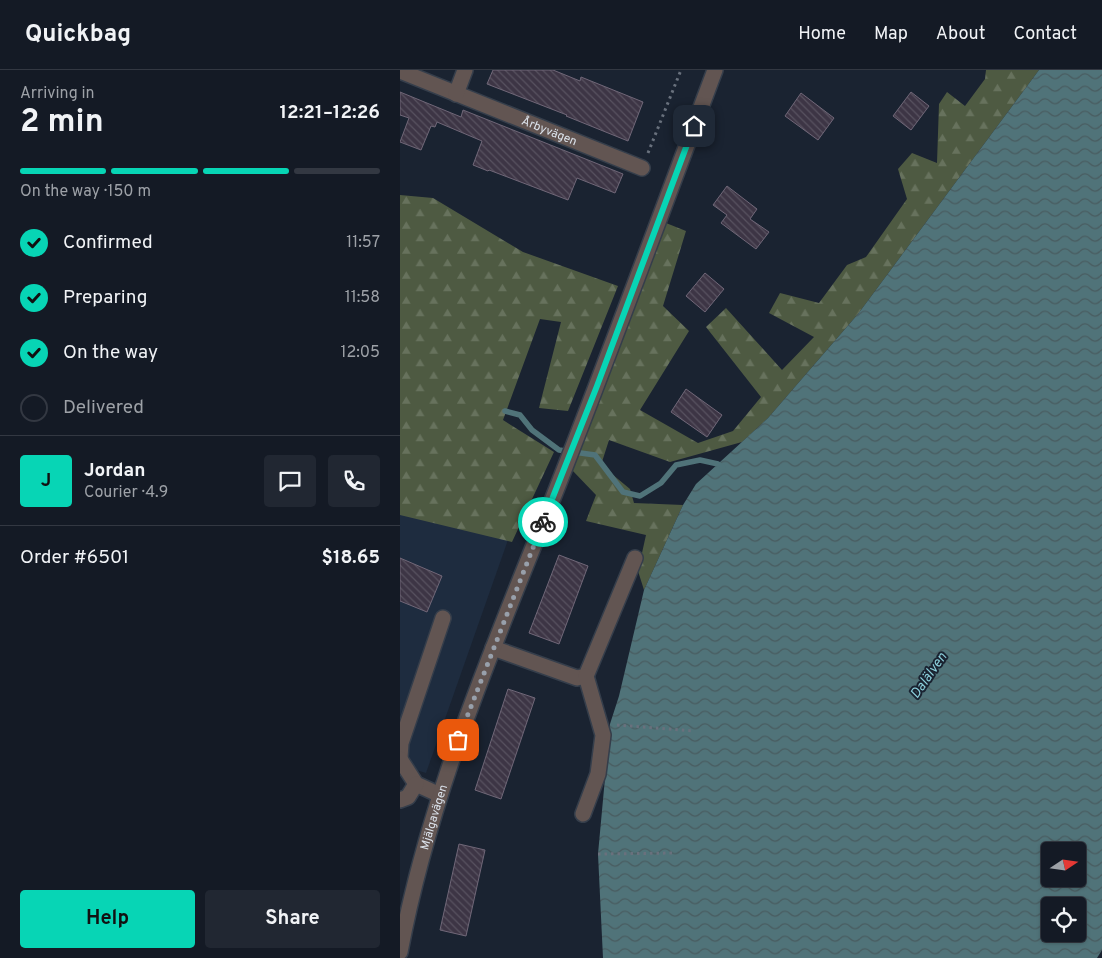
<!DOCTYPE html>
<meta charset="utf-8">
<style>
:root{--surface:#141a25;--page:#212732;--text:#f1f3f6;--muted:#9da1a7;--line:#333842;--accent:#07d5b5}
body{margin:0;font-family:Overpass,sans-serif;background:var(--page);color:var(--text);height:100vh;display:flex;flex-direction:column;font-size:19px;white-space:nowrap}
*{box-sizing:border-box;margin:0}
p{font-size:16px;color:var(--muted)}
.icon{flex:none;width:28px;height:28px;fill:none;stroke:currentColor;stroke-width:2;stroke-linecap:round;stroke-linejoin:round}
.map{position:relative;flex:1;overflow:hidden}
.panel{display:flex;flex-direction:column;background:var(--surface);width:400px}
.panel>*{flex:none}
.needle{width:32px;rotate:77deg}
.controls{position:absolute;left:641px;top:772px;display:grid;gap:10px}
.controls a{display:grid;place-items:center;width:45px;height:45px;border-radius:5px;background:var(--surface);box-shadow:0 1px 4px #0004,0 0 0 1px var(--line);font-size:25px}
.pin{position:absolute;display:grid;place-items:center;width:42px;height:42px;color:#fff;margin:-21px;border-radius:10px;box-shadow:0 2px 8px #0006}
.courier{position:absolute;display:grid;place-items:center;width:50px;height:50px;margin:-25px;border:4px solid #07d5b5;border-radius:50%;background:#fff;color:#222;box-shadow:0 1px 6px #0007}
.headline em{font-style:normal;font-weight:700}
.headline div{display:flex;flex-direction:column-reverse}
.headline{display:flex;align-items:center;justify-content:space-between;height:85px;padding:0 20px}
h1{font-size:32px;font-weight:700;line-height:38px}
.bar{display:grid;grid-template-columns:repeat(4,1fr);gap:8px 5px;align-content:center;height:60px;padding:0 20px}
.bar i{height:6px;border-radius:4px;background:var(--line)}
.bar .active{background:var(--accent)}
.bar p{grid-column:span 4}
.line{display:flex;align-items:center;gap:12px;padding:0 20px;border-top:1px solid var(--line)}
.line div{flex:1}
.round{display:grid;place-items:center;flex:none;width:52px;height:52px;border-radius:5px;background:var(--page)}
ol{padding:0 20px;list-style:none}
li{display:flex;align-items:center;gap:15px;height:55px}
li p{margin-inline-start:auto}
li .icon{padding:5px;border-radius:50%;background:var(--accent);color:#111;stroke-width:4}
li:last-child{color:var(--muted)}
li i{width:28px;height:28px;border:2px solid var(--line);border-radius:50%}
.button{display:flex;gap:10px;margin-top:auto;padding:10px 20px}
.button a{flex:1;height:58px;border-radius:5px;background:var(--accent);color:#111;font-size:20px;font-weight:700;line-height:58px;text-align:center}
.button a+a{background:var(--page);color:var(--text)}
header{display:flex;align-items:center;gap:30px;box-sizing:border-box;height:70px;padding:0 25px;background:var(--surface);border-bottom:1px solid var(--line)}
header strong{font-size:24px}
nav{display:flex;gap:28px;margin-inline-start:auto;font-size:18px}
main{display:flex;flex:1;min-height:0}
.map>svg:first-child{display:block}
</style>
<header>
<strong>Quickbag</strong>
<nav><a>Home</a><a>Map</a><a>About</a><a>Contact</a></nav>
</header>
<main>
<section class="panel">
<div class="headline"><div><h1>2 min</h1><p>Arriving in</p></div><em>12:21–12:26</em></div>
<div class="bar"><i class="active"></i><i class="active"></i><i class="active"></i><i></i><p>On the way · 150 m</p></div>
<ol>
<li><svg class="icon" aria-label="check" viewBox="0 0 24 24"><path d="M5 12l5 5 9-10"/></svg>Confirmed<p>11:57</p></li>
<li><svg class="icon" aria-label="check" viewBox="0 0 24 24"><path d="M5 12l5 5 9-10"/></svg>Preparing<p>11:58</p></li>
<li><svg class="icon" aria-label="check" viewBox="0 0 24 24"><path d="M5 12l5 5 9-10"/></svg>On the way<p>12:05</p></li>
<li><i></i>Delivered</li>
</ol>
<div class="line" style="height:90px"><b class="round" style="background:var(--accent);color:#111">J</b><div><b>Jordan</b><p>Courier · 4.9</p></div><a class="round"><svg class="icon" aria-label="chat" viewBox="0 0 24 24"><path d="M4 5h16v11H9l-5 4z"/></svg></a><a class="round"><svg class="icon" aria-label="phone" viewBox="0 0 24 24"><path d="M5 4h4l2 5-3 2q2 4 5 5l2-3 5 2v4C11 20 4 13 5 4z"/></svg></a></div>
<div class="line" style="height:65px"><div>Order #6501</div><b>$18.65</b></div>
<div class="button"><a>Help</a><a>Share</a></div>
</section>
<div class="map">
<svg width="702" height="888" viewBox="0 0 702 888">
<defs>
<pattern id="forest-firs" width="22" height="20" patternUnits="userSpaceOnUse" patternTransform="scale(1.25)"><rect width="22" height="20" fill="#4e5a42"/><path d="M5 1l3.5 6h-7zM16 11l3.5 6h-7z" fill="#67725d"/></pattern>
<pattern id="water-waves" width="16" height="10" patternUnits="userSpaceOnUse" patternTransform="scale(1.25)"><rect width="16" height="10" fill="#507379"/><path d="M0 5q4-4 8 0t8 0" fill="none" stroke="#495c60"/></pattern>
<pattern id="building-back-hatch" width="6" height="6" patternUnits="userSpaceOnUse" patternTransform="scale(1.25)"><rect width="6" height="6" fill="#3d3545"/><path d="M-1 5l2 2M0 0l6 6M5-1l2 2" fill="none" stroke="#585260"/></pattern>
</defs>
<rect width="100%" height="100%" fill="#1a2331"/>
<path fill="#1e2c3f" d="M 0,423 L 115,450 L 26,703 L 0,695 Z"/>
<path fill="url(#forest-firs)" d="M 586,0 L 639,0 L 458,244 L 368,348 L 342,372 L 270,392 L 209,370 L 201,395 L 230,419 L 234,433 L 283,435 L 244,520 L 238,501 L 246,465 L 186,451 L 196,425 L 172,400 L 266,153 L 286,161 L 263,236 L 289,261 L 240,340 L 298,373 L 333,361 L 361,327 L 306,257 L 326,238 L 382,300 L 414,267 L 369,243 L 380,223 L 419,233 L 447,195 L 466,187 L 507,129 L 498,99 L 512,83 L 537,93 L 539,34 L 547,22 L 565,36 L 585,9 Z
M 0,125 L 33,128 L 123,182 L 218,216 L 168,341 L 139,338 L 161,252 L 140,249 L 103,350 L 154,382 L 112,472 L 0,445 Z"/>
<path fill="url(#water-waves)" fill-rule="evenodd" d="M 639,0 L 702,0 L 702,880 L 697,888 L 203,888 L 198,784 L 210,654 L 219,626 L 244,520 L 283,435 L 296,414 L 368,348 L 458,244 ZM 650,781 L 678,781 L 678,809 L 650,809 ZM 650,836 L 678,836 L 678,864 L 650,864 Z"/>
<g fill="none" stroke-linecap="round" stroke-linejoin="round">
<path stroke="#507379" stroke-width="5.5" d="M 105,341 L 120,345 L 132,360 L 159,380 L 195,385 L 223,422 L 240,426 L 261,413 L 276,395 L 300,390 L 318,394 L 323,397"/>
</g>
<path fill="url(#building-back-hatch)" stroke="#706778" d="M 93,0 L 153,0 L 180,11 L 181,7 L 243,32 L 228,71 L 166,46 L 167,45 L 87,14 Z
M 0,22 L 61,47 L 63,40 L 223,104 L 215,123 L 177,108 L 168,130 L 89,100 L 88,101 L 73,95 L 82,71 L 37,52 L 35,57 L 31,56 L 21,80 L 0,72 L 9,48 L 0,45 Z
M 511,22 L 529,36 L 511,60 L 493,46 Z
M 401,23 L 434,48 L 418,70 L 385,46 Z
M 327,116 L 357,139 L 350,149 L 369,162 L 356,179 L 321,153 L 327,145 L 313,135 Z
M 305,203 L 324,219 L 305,242 L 286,226 Z
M 286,319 L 322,345 L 307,367 L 271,342 Z
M 159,485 L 188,496 L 159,574 L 129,563 Z
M 0,488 L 42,506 L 27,542 L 0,531 Z
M 108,619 L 135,628 L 101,729 L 75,720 Z
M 59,774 L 85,780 L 66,866 L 40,860 Z"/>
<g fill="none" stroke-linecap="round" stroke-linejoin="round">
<g stroke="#353e4b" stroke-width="18">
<g id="minor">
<path id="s1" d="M 0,1 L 242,98"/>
<path d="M 56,24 L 65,0"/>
<path d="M 93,578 L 177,608 L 186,606 L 235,488"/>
<path d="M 0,688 L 1,673 L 43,548"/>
<path d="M 0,689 L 16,714 L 40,725"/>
<path d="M 0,730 L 8,727 L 16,714"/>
<path d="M 183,744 L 198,704 L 203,665 L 186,606"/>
<path id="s2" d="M 0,882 C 30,722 95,573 155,423 C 210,283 262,141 315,0"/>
</g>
</g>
<path stroke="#69717d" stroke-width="3" stroke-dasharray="2.5 4" stroke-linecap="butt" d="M 248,83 L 281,0
M 217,655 L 294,661
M 198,784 L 275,783"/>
<use href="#minor" stroke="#625552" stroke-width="15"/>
</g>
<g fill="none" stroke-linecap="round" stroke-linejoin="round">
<path stroke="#98a0ab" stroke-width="5" stroke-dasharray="0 9" d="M 58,670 L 143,452"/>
<path stroke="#07d5b5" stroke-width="6" d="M 143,452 L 197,316 L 294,56"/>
</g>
<g text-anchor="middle" stroke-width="4" stroke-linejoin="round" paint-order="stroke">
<g font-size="12" fill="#dce3ec" stroke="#1a2331">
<text dy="4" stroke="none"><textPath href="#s1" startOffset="161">Årbyvägen</textPath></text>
<text dy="4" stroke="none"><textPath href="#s2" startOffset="139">Mjälgavägen</textPath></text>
</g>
<g font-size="14" font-style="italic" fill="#8bcfdb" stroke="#1a2331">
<text transform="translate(528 605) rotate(-55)" y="5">Dalälven</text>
</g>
</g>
</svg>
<div class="controls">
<a><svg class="needle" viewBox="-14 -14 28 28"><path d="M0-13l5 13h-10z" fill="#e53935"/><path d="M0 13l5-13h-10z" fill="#9da1a7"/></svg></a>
<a><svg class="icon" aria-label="locate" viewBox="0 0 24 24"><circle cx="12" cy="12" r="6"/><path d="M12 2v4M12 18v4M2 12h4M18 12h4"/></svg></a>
</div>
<div class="pin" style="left:58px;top:670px;background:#ea580c"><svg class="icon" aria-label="bag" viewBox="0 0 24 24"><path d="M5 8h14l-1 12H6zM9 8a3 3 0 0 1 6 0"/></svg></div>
<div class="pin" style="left:294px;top:56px;background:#1f2937"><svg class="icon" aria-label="home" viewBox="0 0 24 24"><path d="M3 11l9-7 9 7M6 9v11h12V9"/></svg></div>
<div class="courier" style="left:143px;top:452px"><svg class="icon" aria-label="bike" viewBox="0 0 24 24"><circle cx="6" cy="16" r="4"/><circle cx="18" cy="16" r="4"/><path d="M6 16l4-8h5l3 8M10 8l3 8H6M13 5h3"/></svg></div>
</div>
</main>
